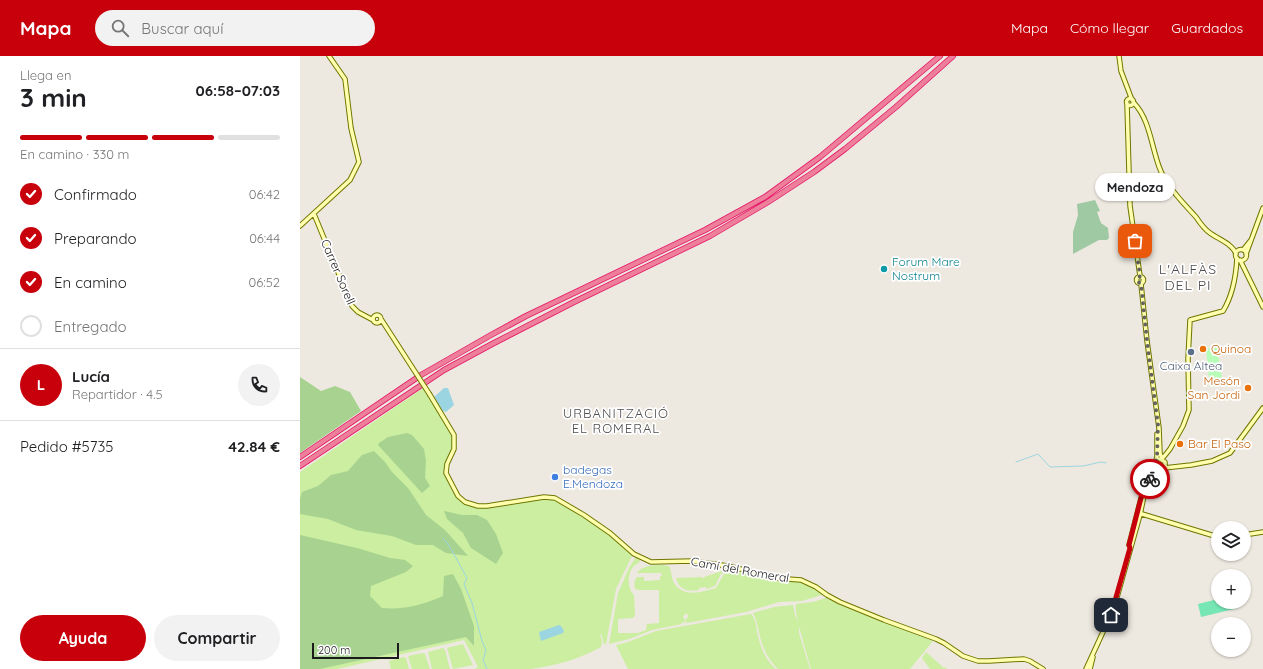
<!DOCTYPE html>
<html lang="es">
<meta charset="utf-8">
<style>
:root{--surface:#fff;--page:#f2f2f2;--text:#202124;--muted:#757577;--line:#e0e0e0;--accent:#c7000b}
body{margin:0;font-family:Quicksand,sans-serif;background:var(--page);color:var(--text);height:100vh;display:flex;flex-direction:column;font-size:15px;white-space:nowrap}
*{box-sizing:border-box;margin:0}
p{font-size:13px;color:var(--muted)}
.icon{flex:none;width:22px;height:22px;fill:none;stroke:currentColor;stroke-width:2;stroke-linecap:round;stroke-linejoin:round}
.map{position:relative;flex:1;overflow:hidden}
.details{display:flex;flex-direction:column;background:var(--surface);width:300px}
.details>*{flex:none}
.controls{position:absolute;left:911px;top:465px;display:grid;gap:8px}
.controls a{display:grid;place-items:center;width:40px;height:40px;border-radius:50%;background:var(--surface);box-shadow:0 1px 3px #0004;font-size:20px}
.scale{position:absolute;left:12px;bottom:10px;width:87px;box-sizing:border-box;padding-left:4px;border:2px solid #1b1b1b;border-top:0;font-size:11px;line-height:14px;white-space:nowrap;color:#1b1b1b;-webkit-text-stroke:3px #fff;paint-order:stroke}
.pin{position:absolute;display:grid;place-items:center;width:34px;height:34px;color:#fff;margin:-17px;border-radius:8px;box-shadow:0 2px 6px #0006}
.courier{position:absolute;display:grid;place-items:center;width:40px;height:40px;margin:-20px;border:3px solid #c7000b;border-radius:50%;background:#fff;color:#222;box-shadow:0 1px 5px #0007}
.bubble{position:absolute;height:28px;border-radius:14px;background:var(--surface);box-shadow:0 1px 3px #0004;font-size:13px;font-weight:700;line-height:28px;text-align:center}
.summary em{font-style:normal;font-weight:700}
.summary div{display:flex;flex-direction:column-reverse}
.summary{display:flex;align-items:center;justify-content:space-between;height:68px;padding:0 20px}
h1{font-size:26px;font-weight:700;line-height:30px}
.bar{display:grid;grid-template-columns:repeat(4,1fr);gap:6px 4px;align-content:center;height:48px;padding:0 20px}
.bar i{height:5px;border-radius:3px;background:var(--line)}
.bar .current{background:var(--accent)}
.bar p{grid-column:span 4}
.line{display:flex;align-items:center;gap:10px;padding:0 20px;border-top:1px solid var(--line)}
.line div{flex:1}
.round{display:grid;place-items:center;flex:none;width:42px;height:42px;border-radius:21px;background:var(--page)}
ol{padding:0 20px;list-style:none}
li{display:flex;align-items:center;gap:12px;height:44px}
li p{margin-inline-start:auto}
li .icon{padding:4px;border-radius:50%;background:var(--accent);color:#fff;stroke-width:4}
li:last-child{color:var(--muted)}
li i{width:22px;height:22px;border:2px solid var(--line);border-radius:50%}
.primary-button{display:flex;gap:8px;margin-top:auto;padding:8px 20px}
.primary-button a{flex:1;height:46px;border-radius:24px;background:var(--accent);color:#fff;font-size:16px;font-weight:700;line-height:46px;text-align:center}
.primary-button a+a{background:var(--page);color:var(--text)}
header{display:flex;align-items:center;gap:24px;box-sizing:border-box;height:56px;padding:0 20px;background:var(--accent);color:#fff}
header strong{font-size:19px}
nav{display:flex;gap:22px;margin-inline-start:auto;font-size:14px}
.search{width:280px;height:36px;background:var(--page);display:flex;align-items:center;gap:10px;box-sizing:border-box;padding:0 14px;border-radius:22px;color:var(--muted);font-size:15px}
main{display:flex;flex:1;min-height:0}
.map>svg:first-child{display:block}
</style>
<header>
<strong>Mapa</strong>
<div class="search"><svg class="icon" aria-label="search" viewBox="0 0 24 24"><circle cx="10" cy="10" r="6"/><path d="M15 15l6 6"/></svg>Buscar aquí</div>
<nav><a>Mapa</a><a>Cómo llegar</a><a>Guardados</a></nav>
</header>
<main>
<section class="details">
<div class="summary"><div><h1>3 min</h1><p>Llega en</p></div><em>06:58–07:03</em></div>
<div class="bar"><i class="current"></i><i class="current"></i><i class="current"></i><i></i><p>En camino · 330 m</p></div>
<ol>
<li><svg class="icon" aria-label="check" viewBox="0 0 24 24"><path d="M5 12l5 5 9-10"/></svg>Confirmado<p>06:42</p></li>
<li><svg class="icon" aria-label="check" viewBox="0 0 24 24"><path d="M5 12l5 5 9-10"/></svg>Preparando<p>06:44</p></li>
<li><svg class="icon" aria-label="check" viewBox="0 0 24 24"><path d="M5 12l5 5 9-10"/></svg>En camino<p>06:52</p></li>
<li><i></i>Entregado</li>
</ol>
<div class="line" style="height:72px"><b class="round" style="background:var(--accent);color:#fff">L</b><div><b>Lucía</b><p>Repartidor · 4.5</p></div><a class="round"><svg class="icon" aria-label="phone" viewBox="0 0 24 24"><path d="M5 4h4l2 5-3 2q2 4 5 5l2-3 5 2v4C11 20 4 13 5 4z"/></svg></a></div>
<div class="line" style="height:52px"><div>Pedido #5735</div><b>42.84 €</b></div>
<div class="primary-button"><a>Ayuda</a><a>Compartir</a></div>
</section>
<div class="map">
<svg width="963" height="613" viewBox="0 0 963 613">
<rect width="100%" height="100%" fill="#eee9e0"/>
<path fill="#cbeea0" d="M 123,332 C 132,345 155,375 153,390 C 152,398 146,405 144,414 C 145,420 148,426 150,431 C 161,452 175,452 196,451 L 196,450 L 245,442 C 268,443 315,483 333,498 L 316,533 L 306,588 L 304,588 L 301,578 L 300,578 L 302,586 L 301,591 C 280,603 254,610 230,613 C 212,613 192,613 174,613 L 178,611 L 164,584 L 37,613 L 0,613 L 0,416 Z
M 336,501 L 339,503 L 340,506 C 338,507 336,508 334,510 C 327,516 327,533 334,539 L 335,559 L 333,562 L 318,563 L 318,577 L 338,577 L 346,574 L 347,568 L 359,567 L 359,534 L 339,534 L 335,533 C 334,528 334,525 337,521 L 344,521 L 344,525 L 360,524 L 360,520 L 362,520 L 361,517 L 337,517 C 341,509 363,507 370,511 C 371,516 372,523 374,527 C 383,542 403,536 416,532 L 424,518 L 439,514 L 475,525 L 502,526 L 513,531 L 522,537 L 522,539 L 502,545 L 479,546 L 446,556 L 387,567 L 385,563 L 388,562 L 387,557 L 383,560 L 386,567 L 384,566 L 381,567 L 382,568 L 352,574 L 329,583 L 309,588 L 318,537 L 329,512 Z
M 425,514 L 421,518 L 415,530 L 406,533 L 406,531 L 399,532 L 399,534 C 388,536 379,534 376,522 L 402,521 L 402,522 L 404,522 L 404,521 Z
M 526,542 L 563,556 L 580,565 L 596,570 L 633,585 L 610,613 L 511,613 C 508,601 493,555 496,548 L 513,546 Z
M 493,549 L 495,559 L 499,568 L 499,577 L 510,613 L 478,613 C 467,602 462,591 459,576 C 457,569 457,564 453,557 L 474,551 Z
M 451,558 C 456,564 456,569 457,576 C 460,590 465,604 476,613 L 328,613 L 316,589 L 328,586 L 356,575 Z
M 163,588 L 173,609 L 153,613 L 147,592 Z
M 143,592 L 145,594 L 150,613 L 132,613 L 128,596 Z
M 626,596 L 644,612 L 645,611 L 647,613 L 630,613 L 622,602 Z
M 123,597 L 125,598 L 130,613 L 112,613 L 108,600 Z
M 104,601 L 106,602 L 109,613 L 91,613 L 89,605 Z"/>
<path fill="#a7d290" d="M 0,321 L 21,335 L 35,330 L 50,336 L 61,355 L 0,397 Z
M 107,377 L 112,379 L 124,393 L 126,405 L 125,422 L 130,430 L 122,437 L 78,389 L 79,387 L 88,381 Z
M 74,395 L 85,406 L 92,416 L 108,432 L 126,459 L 145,474 L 168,500 L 146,497 L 133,489 L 116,489 L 92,480 L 56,474 L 28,463 L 0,458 L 0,443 L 2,436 L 18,430 L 31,419 L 48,415 L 62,399 Z
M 144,455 L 162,459 L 177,459 L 187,464 L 196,478 L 203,497 L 196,508 L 171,492 L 163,477 L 147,463 Z
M 0,479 L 57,492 L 90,502 L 105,504 L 113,510 L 106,516 L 71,530 L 70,540 L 82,552 C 105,554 122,549 143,540 L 144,520 L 153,518 L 161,533 L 174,570 L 174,590 L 166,581 L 20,613 L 0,613 Z"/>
<path fill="#9fc9a3" d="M 795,144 L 800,155 L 797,156 L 801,167 L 808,172 L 809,182 L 807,184 L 799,184 L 773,198 L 773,176 L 778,159 L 777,148 Z"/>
<path fill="#b7feb8" d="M 917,290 L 923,329 L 910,331 L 906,293 Z"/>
<path fill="#75e6b4" d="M 918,543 L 918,546 L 937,546 L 938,552 L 901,561 L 898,548 Z"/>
<path fill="#9bd5e1" d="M 144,332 L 148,332 L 154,349 L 146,356 L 143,355 L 134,341 Z
M 259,569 L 261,570 L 264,575 L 263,577 L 241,585 L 239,576 Z"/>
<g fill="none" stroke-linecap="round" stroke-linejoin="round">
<path stroke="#9bd5e1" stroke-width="1" d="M 716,406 L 738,398 L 750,411 L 783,410 L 801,406 L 806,407
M 143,482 L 150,491 L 167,522 L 164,528 L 172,547 L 182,585 L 186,594 L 183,604 L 187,613"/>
<g stroke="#6f7500" stroke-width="5.5">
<path id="secondary" d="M 819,0 L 821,15 L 832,44
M826.5 46a3.5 3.5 0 1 1 7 0a3.5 3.5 0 1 1-7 0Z
M 834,47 C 854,68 851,105 868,128 C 876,140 886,150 896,161 C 900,167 904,173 910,177 C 918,183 933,188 936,198
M 827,48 L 830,150 L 840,220
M 14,158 L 52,250 L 58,256 L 73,264
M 0,170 L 50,124 L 59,106 L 51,72 L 45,23 L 29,0
M935.5 199a5.5 5.5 0 1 1 11 0a5.5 5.5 0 1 1-11 0Z
M 943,194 L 951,184
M 946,198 L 963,152
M 940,204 L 963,251
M836.5 224a3.5 3.5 0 1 1 7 0a3.5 3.5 0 1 1-7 0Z
M 841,228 L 847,285 L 859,372 L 860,397 L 862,403
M73 263a4 4 0 1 1 8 0a4 4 0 1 1-8 0Z
M 81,263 L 112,311
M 130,339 L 154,379 L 154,393 L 147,408 L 146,417 L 158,440 L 165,446 L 178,450 L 187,450 L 244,441 L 255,442 L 284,459 L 310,477 L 334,498 L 351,506 L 392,505 L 428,510 L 457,517 L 474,522 L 501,524 L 516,531 L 527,539 L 540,546 L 584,564 L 636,583 L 644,587 L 663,600 L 678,605 L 689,605 L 724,603 L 730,605 L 743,613
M 860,403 L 865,406 L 865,410 L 864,412
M 862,403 L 870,393 L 883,370 L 889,354 L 888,303 L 890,264 L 923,255 C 933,239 936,220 937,202
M 849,426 L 857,416 L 864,412 L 891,409 L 912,405 L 930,397 L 963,352
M 842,458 L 918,481
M 944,479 L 963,476
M 829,489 L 841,442 L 849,426 L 857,401 L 857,378
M 786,613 L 814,552 L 840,459 L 845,435
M 790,613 L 793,601"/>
</g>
<g stroke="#e61367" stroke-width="6">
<path id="highway" d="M 0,401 L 121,319 L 191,279 L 226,260 L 405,174 L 465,141 L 520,101 L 640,0
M 0,410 L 144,314 L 194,287 L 274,246 L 410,180 L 468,146 L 514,116 L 545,93 L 596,51 L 653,0"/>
</g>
<use href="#secondary" stroke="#ffffad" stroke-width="3.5"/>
<use href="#highway" stroke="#ee7f9a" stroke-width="4.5"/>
<g stroke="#6f7500" stroke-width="5.5" stroke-linecap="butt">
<path id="secondary-bridge" d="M 112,311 L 130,339"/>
</g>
<use href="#secondary-bridge" stroke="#ffffad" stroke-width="3.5"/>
</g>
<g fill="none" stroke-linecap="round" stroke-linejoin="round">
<path stroke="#656360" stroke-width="4" stroke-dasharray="0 7.2" d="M 835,185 L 840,220 L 838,223 L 838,226 L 841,228 L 847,285 L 858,369 L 857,401 L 850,423"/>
<path stroke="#c7000b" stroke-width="5" d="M 811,559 L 830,492 L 829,489 L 841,442 L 850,423"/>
</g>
<circle fill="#0f9aa8" stroke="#fff" stroke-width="1.5" cx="584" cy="213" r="4"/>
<g fill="#e8710a" stroke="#fff" stroke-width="1.5">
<circle cx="903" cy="293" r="4"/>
<circle cx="948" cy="332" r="4"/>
<circle cx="880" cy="388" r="4"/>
</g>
<circle fill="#5c6f8a" stroke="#fff" stroke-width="1.5" cx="891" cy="296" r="4"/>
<circle fill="#3f7fe0" stroke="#fff" stroke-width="1.5" cx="255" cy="421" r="4"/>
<g text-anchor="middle" stroke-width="3.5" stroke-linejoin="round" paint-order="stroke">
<g font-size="12" fill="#0d838f" stroke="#fff" text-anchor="start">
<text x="592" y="210">Forum Mare<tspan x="592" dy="14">Nostrum</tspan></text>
</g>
<g font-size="12" fill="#1b1b1b" stroke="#fff">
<text transform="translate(38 216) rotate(67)" y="4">Carrer Sorell</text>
<text transform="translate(440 514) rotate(10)" y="4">Camí del Romeral</text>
</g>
<g font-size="12" fill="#c56008" stroke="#fff" text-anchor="start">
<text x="911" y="297">Quinoa</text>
<text x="940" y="329" text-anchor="end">Mesón<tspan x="940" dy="14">San Jordi</tspan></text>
<text x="888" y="392">Bar El Paso</text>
</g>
<g font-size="12" fill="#4e5e75" stroke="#fff">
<text x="891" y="314">Caixa Altea</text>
</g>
<g font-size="12" fill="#366cbe" stroke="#fff" text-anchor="start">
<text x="263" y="418">badegas<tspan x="263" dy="14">E.Mendoza</tspan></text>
</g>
<g font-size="13" letter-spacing="1" fill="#4e4e4e" stroke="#fff">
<text x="316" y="362">URBANITZACIÓ<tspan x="316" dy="15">EL ROMERAL</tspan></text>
</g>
<g font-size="14" letter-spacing="1" fill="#4e4e4e" stroke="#fff">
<text x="888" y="218">L'ALFÀS<tspan x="888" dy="16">DEL PI</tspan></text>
</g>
</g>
</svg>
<div class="controls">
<a><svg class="icon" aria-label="layers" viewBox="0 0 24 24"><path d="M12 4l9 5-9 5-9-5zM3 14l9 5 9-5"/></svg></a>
<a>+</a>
<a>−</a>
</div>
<div class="scale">200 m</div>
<div class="pin" style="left:835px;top:185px;background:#ea580c"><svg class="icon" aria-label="bag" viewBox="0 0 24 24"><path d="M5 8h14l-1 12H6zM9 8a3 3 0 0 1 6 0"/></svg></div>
<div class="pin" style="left:811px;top:559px;background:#1f2937"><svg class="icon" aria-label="home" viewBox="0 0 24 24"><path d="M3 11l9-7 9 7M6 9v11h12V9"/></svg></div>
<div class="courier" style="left:850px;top:423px"><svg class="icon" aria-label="bike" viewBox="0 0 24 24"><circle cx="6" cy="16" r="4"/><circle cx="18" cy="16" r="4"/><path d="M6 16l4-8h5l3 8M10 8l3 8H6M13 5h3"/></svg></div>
<div class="bubble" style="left:795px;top:117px;width:80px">Mendoza</div>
</div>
</main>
